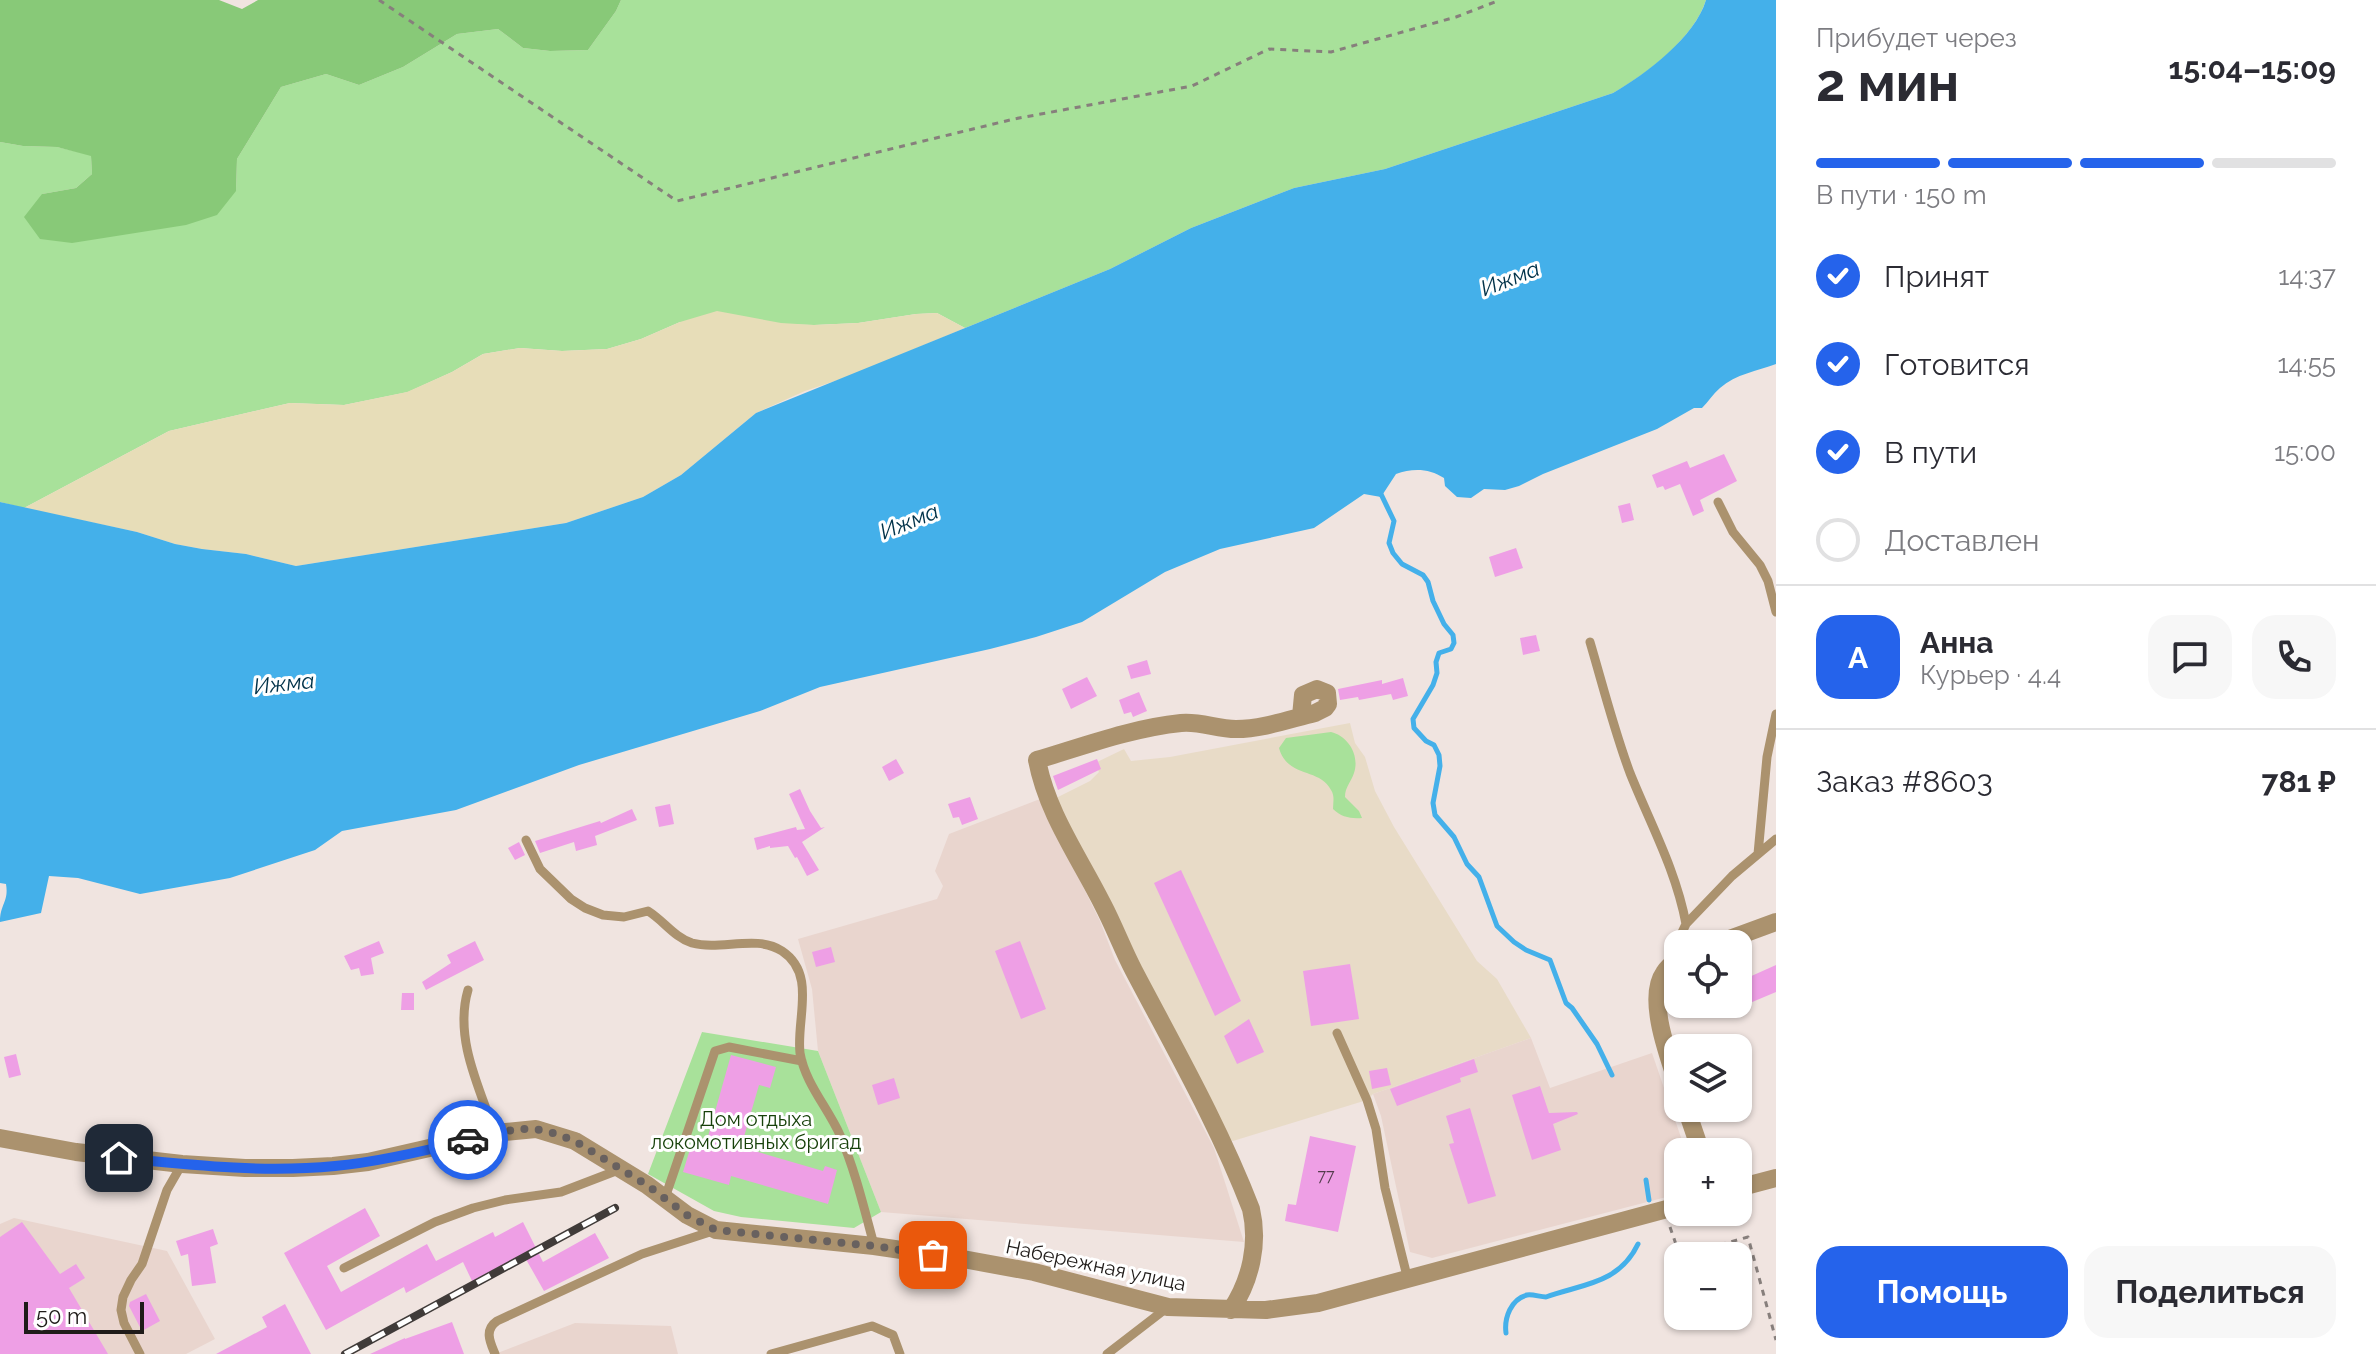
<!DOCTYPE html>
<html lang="ru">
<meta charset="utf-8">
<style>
:root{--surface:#fff;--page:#f7f7f7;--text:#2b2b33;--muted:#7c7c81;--line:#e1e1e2;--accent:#2563eb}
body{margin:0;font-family:Raleway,sans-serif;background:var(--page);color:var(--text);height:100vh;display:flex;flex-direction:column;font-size:30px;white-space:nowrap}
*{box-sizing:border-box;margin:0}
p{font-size:26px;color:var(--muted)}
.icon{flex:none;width:44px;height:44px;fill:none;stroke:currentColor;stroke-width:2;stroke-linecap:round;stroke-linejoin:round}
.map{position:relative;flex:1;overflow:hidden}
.side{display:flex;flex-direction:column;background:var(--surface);width:600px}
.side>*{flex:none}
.buttons{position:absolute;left:1664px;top:930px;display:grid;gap:16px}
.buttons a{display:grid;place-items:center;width:88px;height:88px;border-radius:16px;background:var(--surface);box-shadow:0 2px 6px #0004;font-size:40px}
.scale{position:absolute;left:24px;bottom:20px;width:120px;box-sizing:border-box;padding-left:8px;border:4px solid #1f1b19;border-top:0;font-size:22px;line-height:28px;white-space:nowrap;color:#1f1b19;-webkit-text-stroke:6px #fff;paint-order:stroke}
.pin{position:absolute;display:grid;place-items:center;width:68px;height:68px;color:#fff;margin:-34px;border-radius:16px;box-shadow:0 4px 12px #0006}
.courier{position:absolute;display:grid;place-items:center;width:80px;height:80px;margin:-40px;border:6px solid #2563eb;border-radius:50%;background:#fff;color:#222;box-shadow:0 2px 10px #0007}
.head em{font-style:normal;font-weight:700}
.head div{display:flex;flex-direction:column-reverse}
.head{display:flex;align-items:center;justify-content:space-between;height:136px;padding:0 40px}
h1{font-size:52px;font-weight:700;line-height:60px}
.bar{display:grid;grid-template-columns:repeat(4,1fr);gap:12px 8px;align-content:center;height:96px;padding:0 40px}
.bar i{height:10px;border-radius:6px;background:var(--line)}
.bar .selected{background:var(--accent)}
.bar p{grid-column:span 4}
.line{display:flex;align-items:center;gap:20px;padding:0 40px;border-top:2px solid var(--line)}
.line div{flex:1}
.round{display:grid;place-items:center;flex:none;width:84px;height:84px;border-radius:24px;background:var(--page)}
ol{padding:0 40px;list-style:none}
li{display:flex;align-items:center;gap:24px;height:88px}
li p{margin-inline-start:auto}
li .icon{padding:8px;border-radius:50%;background:var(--accent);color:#fff;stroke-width:4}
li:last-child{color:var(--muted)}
li i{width:44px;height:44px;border:4px solid var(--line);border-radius:50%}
.primary-button{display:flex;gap:16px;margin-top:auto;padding:16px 40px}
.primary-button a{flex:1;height:92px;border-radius:24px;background:var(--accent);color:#fff;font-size:32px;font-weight:700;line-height:92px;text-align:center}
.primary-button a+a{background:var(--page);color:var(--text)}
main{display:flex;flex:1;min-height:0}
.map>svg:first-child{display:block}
</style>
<main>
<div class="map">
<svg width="1776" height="1354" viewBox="0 0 1776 1354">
<rect width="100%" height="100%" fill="#f0e4e0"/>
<path fill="#e8dbc7" d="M 1350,723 L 1355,743 L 1365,757 L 1375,791 L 1394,827 L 1477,961 L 1497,979 L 1531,1038 L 1373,1094 L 1367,1100 L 1233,1141 L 1230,1140 L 1054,799 L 1090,781 L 1099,772 L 1095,763 L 1124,749 L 1131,761 L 1170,757 Z"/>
<path fill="#e9d5ce" d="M 1040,799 L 1100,921 L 1115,960 L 1214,1148 L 1244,1242 L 881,1212 L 818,1051 L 812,989 L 798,939 L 937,899 L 943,886 L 935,871 L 949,834 Z
M 1531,1038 L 1550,1088 L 1652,1053 L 1686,1152 L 1678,1152 L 1678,1194 L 1432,1258 L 1410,1252 L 1381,1116 L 1373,1094 Z
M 14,1218 L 167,1251 L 215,1339 L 186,1354 L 0,1354 L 0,1224 Z
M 575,1323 L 671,1326 L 678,1354 L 495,1354 Z"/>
<path fill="#a8e19a" d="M 621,0 L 1706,0 C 1694,38 1647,74 1613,93 L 1385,169 L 1294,188 L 1191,228 L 1110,269 L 965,328 L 937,313 L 916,314 L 858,323 L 814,325 L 680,322 L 641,339 L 607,349 L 562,351 L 520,348 L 483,354 L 452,372 L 408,392 L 344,405 L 290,403 L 169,431 L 24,508 L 0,502 L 0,142 L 23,146 L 57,147 L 91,155 L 92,174 L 76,188 L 42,194 L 236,191 L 237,159 L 281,87 L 326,74 L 359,85 L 403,67 L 457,34 L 498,29 L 523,48 L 550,51 L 588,50 L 616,11 Z
M 1331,732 C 1348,736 1360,755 1354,773 C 1351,782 1345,787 1345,797 L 1359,811 L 1362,818 C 1351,819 1341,817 1333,809 C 1333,803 1335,796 1331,790 C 1319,767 1288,779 1279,748 L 1286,738 Z
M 702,1032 L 818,1051 L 881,1212 L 854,1228 L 741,1217 L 714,1211 L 648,1174 Z"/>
<path fill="#88c978" d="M 0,0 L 219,0 L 242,9 L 258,0 L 621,0 L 616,11 L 588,50 L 550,51 L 523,48 L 498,29 L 457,34 L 403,67 L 359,85 L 326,74 L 281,87 L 237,159 L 236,191 L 217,215 L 186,225 L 72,243 L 40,239 L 24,217 L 42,194 L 76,188 L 92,174 L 91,156 L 57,147 L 23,146 L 0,142 Z"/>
<path fill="#e7ddb8" d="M 717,311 L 781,323 L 814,325 L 858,323 L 916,314 L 937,313 L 965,328 L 850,376 L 805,391 L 756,413 L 681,475 L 643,497 L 566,523 L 296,566 L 246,554 L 202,549 L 175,544 L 137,532 L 24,508 L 169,431 L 290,403 L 344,405 L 407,392 L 452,372 L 483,354 L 520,348 L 562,351 L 607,349 L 641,339 L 680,322 Z"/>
<path fill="#44b0ea" d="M 1706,0 L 1776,0 L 1776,364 C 1757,371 1736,374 1720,388 C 1713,394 1708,402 1702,408 L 1694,408 L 1657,429 L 1543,474 L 1519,486 L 1505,490 L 1484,489 L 1471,498 L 1457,497 L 1445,486 L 1444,478 C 1429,468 1412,468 1396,474 L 1381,497 L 1364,494 L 1314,528 L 1220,549 L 1165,572 L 1082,622 L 1036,637 L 990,649 L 820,687 L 760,711 L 579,765 L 456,810 L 342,831 L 315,850 L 230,878 L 140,894 L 78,878 L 49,876 L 41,913 L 0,922 C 0,904 9,902 6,884 L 0,883 L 0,502 L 137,532 L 175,544 L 202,549 L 246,554 L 296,566 L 566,523 L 643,497 L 681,475 L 756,413 L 1110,269 L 1191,228 L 1294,188 L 1385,169 L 1613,93 C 1646,74 1695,37 1706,0 Z"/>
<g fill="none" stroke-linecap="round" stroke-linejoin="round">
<path stroke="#44b0ea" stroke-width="5" d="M 1380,492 L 1394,521 L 1389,543 L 1393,553 L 1402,564 L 1423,575 L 1428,582 L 1433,601 L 1444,624 L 1453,635 L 1454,643 L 1451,649 L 1439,653 L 1436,662 L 1437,673 L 1433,685 L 1413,719 L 1414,728 L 1426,741 L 1434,745 L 1439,755 L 1440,766 L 1433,803 L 1435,815 L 1454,837 L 1467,864 L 1479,877 L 1497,926 L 1514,942 L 1526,950 L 1550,960 L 1566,1003 L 1572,1008 L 1597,1044 L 1612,1075
M 1646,1180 L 1649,1200
M 1506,1333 C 1504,1318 1511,1299 1527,1295 C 1533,1294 1540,1297 1546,1297 C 1582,1284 1619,1284 1638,1244"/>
</g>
<path fill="#ee9fe5" d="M 1724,454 L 1737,481 L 1700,500 L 1704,511 L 1693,516 L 1680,484 L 1665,490 L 1663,486 L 1657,488 L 1652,475 L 1687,461 L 1690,468 Z
M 1630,503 L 1634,520 L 1622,523 L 1618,506 Z
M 1516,548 L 1523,568 L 1495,577 L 1489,557 Z
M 1536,635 L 1540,651 L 1523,655 L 1520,638 Z
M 1147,660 L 1151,674 L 1131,679 L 1127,666 Z
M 1087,677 L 1097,696 L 1071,709 L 1062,689 Z
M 1403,678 L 1408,696 L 1393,700 L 1391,694 L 1359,700 L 1358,697 L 1340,700 L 1338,689 L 1382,680 L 1382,684 Z
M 1139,692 L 1147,711 L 1133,717 L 1131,712 L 1124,714 L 1119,700 Z
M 896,759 L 904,773 L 889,781 L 882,767 Z
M 1097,759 L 1101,769 L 1058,790 L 1053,776 Z
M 800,789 L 810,811 L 821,828 L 825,827 L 802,842 L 819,870 L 807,876 L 797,857 L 795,858 L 788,846 L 770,848 L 770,846 L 757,850 L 754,838 L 796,827 L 797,830 L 805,829 L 789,794 Z
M 970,797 L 978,819 L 962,825 L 959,817 L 953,818 L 948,804 Z
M 670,804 L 674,824 L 659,827 L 655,807 Z
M 632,809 L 637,820 L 595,836 L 597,845 L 576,851 L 574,842 L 540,853 L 535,841 L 600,821 L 601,823 Z
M 519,842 L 525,855 L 515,860 L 508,848 Z
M 1181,870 L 1241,1001 L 1215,1016 L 1154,883 Z
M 379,941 L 384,953 L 371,958 L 374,974 L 361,976 L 359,968 L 351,970 L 344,956 Z
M 475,941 L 484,960 L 426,990 L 422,982 L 451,963 L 447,955 Z
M 1020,941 L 1046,1009 L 1021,1019 L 995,951 Z
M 831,947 L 835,962 L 816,967 L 812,952 Z
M 1350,964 L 1359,1019 L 1311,1026 L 1303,971 Z
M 1776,965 L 1776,992 L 1738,1008 L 1738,982 Z
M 402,993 L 414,993 L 414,1010 L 401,1010 Z
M 1249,1019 L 1264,1052 L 1237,1064 L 1224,1036 Z
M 16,1054 L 21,1075 L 9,1078 L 4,1057 Z
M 731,1055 L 776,1067 L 770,1088 L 759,1085 L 741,1147 L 823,1171 L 825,1166 L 837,1170 L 828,1204 L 731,1176 L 729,1185 L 683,1172 L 694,1136 L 707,1140 Z
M 1474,1059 L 1478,1072 L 1460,1078 L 1461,1082 L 1397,1106 L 1390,1089 Z
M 1387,1068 L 1391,1085 L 1372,1089 L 1369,1071 Z
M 894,1078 L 900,1098 L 878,1105 L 872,1085 Z
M 1540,1086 L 1549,1113 L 1577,1112 L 1578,1114 L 1553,1124 L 1561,1150 L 1532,1160 L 1512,1095 Z
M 1470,1108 L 1496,1196 L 1468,1204 L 1449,1144 L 1454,1143 L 1446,1116 Z
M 1310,1136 L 1356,1146 L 1338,1232 L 1285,1221 L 1288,1204 L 1296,1205 Z
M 365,1208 L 380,1236 L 327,1266 L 341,1292 L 427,1244 L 436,1261 L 493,1232 L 495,1237 L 523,1222 L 543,1262 L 595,1233 L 609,1258 L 544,1291 L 523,1254 L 472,1281 L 463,1262 L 406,1293 L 404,1287 L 326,1330 L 284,1253 Z
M 22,1222 L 60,1274 L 76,1264 L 85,1278 L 69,1288 L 108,1354 L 0,1354 L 0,1237 Z
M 213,1229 L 218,1244 L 210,1247 L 216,1283 L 192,1286 L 188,1254 L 181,1256 L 176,1241 Z
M 146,1294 L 160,1321 L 142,1331 L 129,1306 L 130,1302 Z
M 285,1304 L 311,1354 L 216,1354 L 267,1327 L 262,1317 Z
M 452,1322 L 464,1354 L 370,1354 L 405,1338 L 405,1339 Z"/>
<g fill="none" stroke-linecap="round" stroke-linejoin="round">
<path stroke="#877f7c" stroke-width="3" stroke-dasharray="6 6" stroke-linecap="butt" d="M 379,0 L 677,201 L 1014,119 L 1192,86 L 1269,49 L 1331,52 L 1456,17 L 1500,0
M 1670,1227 L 1680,1256 L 1748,1237 L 1776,1340"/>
<path stroke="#ab926e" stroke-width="9" d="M 1718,502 L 1733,532 L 1760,565 L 1768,581 L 1776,612
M 1590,642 C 1603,686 1614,730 1630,773 C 1650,823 1676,870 1686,924
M 526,840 L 540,869 L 571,899 L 585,908 L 603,915 L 624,917 L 648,911 C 664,921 674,937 692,943 C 721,951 756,934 782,951 C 817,974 796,1019 800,1053 C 805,1083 828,1108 840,1135 C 855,1170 864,1208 874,1245
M 1758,854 L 1767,757 L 1776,714
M 1667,964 L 1686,924 L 1732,876 L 1776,839
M 468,990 C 454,1038 479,1087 495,1133
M 1337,1033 L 1367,1100 L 1376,1129 L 1385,1188 L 1408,1280
M 665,1198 L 715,1051 L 729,1047 L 802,1061
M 344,1268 L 435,1222 L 473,1208 L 505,1200 L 561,1192 L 621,1169
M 140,1354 L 124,1323 L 121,1310 L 123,1297 L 131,1280 L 142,1264 L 167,1190 L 182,1164
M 495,1354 C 490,1342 484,1330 497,1321 L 642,1254 L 713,1231
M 771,1354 L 872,1326 L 893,1335 L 900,1354
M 1107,1354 L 1168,1307"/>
<path stroke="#ab926e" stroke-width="18" d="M 1716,944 L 1776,922
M 1678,960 C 1673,963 1667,968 1664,973 C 1646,998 1669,1058 1678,1085
M 1686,1108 L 1701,1152
M 0,1138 L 76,1152 L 182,1164 L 245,1168 L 293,1168 L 333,1166 L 368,1162 L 495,1133 L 536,1129 L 575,1141 L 647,1185 L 687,1215 L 716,1230 L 874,1246 L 963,1259 L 1034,1272 L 1168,1307 L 1266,1310 L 1318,1303 L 1678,1206
M 1738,1188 L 1776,1178
M 1231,1310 C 1251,1280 1259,1243 1251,1209 C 1219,1126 1175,1049 1134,971 C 1123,950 1114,926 1103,905 C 1079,857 1047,813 1037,760 C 1084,746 1132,728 1181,723 C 1200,721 1217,729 1236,729 C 1263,729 1290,719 1315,713 L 1325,708 L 1328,704 L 1327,693 L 1317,689 L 1303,695 L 1301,716"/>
<g stroke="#403b39" stroke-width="8">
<path id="rail" d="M 345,1354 L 615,1208"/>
</g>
<use href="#rail" stroke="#fff" stroke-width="5" stroke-dasharray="15" stroke-linecap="butt"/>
</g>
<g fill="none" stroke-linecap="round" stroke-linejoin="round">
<path stroke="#68615f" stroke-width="8" stroke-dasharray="0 14.4" d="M 468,1140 L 517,1129 L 536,1129 L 553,1133 L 575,1141 L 647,1185 L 687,1215 L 716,1230 L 874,1246 L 933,1255"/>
<path stroke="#2563eb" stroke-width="10" d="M 119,1158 C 191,1165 263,1173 335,1166 C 379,1162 425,1151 468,1140"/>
</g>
<g text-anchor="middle" stroke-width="6" stroke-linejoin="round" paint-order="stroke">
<g font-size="16" fill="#533c4c">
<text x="1326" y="1181">77</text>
</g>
<g font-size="20" fill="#17410a" stroke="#fff">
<text x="756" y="1126">Дом отдыха<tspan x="756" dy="23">локомотивных бригад</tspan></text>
</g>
<g font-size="20" fill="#1f1b19" stroke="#fff">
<text transform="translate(1096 1265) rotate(12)" y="7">Набережная улица</text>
</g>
<g font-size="22" font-style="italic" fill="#013249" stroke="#fff">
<text transform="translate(1510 278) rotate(-21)" y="8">Ижма</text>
<text transform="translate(909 521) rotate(-22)" y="8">Ижма</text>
<text transform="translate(284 683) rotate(-6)" y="8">Ижма</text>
</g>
</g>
</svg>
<div class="buttons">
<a><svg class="icon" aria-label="locate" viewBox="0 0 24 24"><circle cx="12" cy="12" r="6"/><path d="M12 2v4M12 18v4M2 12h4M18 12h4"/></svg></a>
<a><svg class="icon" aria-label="layers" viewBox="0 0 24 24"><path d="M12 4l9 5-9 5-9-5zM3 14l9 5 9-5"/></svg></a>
<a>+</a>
<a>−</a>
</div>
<div class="scale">50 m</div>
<div class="pin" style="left:933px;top:1255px;background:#ea580c"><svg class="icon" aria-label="bag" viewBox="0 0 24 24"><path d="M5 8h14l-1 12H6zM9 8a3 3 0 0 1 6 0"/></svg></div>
<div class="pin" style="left:119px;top:1158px;background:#1f2937"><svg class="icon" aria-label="home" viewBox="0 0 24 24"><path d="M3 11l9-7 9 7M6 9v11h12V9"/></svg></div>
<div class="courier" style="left:468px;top:1140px"><svg class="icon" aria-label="car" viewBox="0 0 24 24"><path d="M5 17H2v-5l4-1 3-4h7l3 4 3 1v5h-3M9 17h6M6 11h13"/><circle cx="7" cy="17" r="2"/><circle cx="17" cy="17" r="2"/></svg></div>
</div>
<section class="side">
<div class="head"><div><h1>2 мин</h1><p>Прибудет через</p></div><em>15:04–15:09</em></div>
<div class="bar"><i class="selected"></i><i class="selected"></i><i class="selected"></i><i></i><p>В пути · 150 m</p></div>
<ol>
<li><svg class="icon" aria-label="check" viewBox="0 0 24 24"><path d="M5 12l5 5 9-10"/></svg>Принят<p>14:37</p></li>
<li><svg class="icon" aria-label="check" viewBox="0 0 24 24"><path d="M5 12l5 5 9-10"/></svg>Готовится<p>14:55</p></li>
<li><svg class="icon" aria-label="check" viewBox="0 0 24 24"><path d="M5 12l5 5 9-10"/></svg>В пути<p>15:00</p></li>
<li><i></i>Доставлен</li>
</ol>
<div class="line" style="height:144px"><b class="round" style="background:var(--accent);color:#fff">А</b><div><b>Анна</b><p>Курьер · 4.4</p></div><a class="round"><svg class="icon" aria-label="chat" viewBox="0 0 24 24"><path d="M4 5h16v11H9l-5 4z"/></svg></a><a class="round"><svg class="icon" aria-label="phone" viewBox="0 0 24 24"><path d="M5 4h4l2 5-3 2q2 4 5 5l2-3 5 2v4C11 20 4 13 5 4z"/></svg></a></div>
<div class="line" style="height:104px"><div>Заказ #8603</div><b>781 ₽</b></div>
<div class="primary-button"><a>Помощь</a><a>Поделиться</a></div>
</section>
</main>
